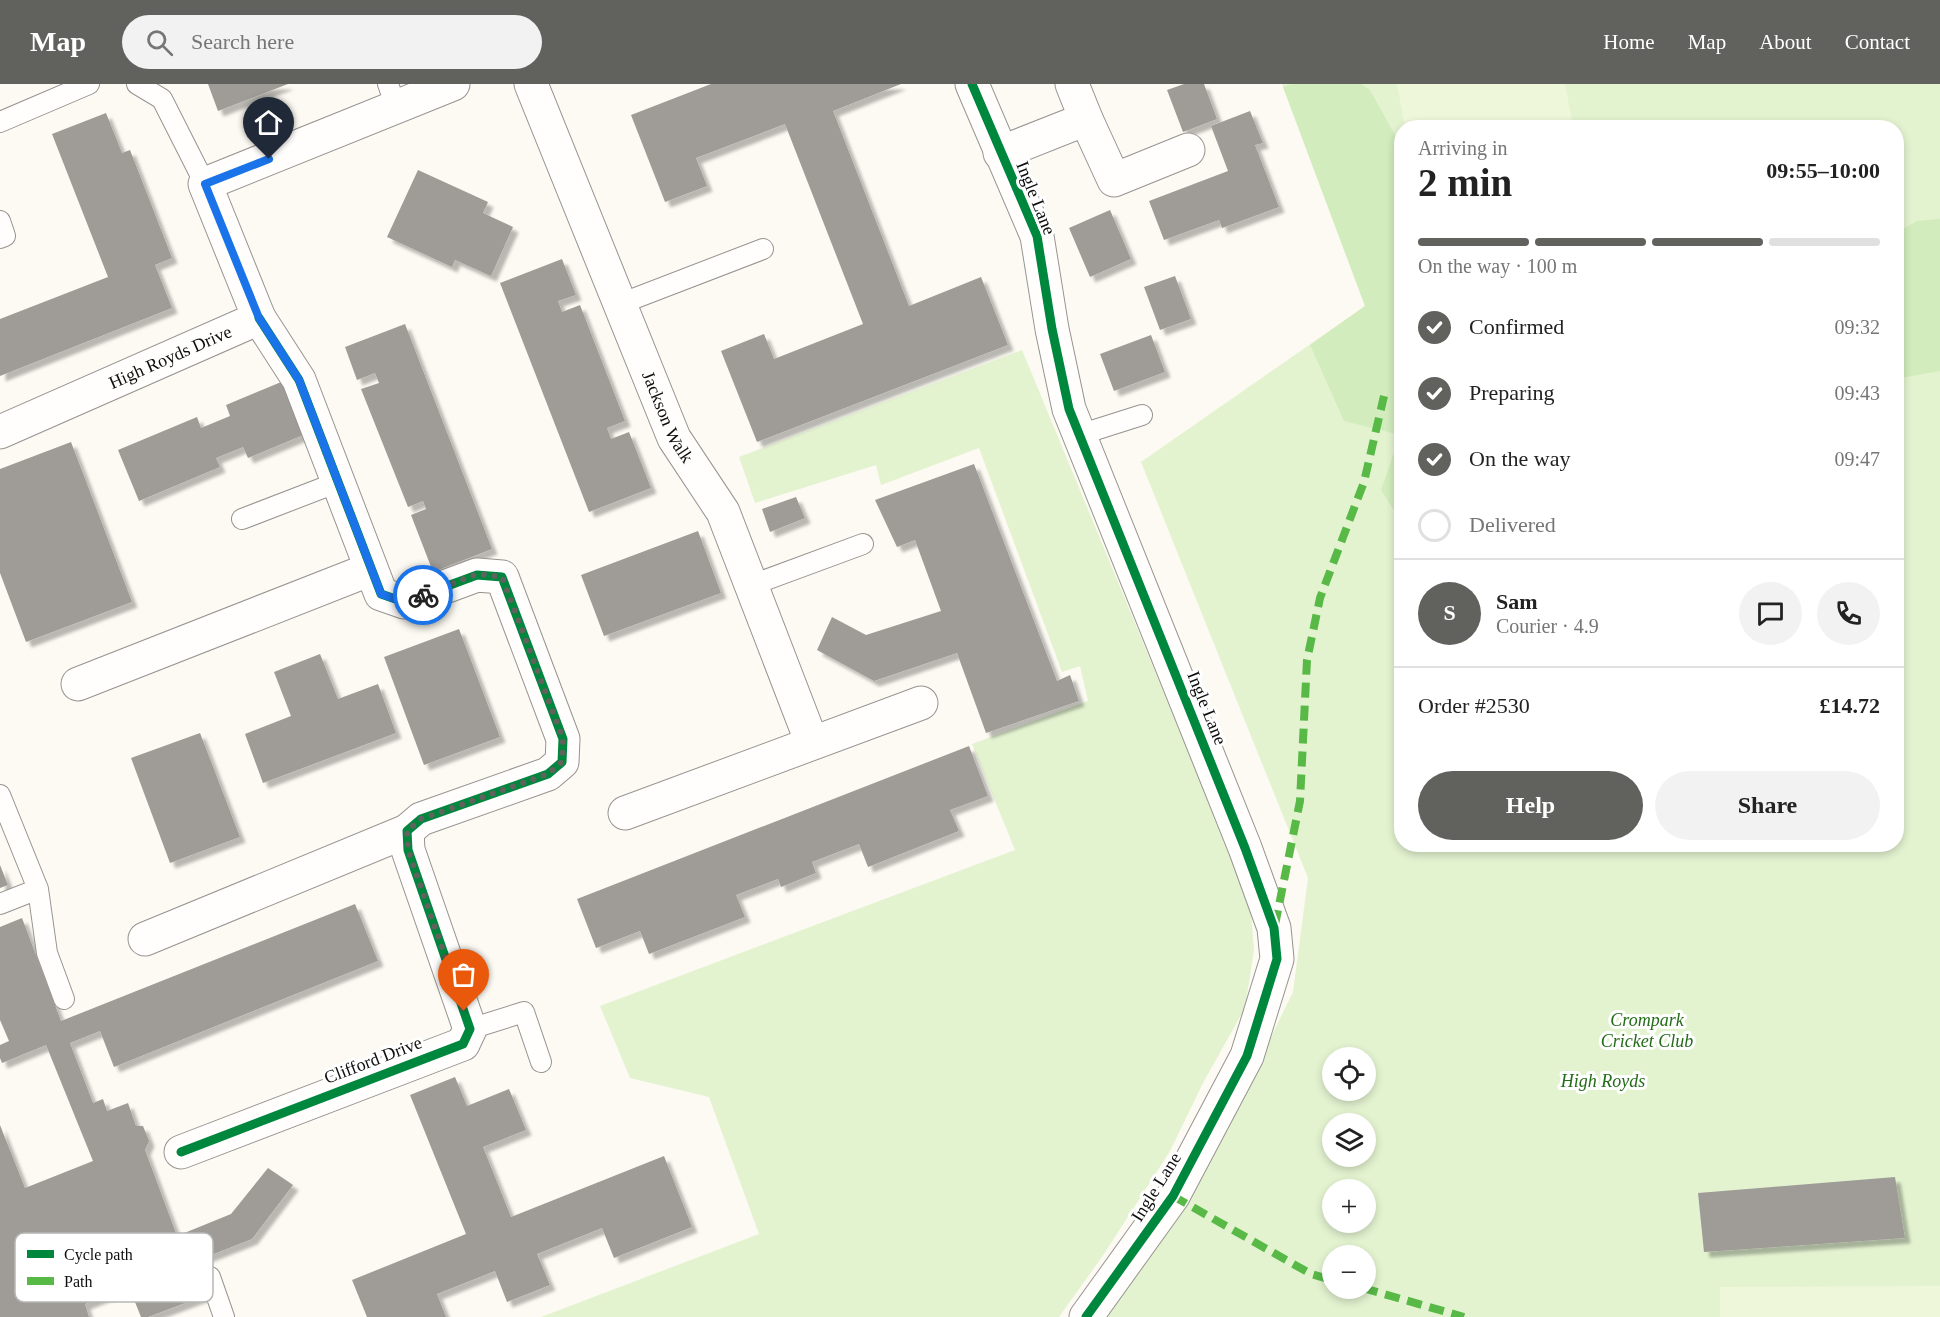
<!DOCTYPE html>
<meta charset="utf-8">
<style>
:root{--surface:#fff;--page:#f2f2f2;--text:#222;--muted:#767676;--line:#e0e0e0;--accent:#61615e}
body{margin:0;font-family:"Times New Roman",serif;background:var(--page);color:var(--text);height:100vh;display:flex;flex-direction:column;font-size:22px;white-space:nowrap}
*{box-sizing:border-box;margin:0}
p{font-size:20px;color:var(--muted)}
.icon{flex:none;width:33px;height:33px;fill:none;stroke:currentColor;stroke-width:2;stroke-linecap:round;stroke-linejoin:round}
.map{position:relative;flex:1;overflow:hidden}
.panel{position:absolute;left:1394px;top:36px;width:510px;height:732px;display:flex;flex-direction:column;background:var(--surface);border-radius:24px;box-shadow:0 3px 9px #0003}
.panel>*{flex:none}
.fabs{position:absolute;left:1322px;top:963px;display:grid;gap:12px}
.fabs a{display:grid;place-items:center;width:54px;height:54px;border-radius:50%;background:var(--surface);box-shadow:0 3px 9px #0003;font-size:30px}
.pin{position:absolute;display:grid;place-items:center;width:51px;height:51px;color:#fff;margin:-62px -26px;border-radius:50% 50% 50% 0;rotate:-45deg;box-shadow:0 0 6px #0007}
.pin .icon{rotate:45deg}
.courier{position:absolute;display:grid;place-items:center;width:60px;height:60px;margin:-30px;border:4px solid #1a73e8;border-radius:50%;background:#fff;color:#222;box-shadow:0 2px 8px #0007}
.overview em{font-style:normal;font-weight:600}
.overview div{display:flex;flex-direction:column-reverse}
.overview{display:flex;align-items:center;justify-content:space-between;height:102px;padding:0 24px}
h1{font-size:39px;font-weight:600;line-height:45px}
.bar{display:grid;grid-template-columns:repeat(4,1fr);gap:9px 6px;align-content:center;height:72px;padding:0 24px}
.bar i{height:8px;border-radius:4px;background:var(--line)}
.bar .current{background:var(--accent)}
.bar p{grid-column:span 4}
.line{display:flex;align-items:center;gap:15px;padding:0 24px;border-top:2px solid var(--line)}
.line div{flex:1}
.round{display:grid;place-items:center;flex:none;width:63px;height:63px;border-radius:32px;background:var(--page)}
ol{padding:0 24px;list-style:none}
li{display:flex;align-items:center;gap:18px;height:66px}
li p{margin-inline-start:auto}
li .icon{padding:6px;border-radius:50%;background:var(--accent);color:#fff;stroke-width:4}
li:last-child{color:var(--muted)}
li i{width:33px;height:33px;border:3px solid var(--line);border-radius:50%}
.cta{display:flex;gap:12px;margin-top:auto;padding:12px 24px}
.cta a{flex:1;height:69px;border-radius:36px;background:var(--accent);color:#fff;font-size:24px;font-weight:600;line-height:69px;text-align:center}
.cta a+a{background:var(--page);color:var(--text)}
header{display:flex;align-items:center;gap:36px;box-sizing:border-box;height:84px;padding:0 30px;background:var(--accent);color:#fff}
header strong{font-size:28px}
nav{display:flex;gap:33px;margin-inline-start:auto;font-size:21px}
.search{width:420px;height:54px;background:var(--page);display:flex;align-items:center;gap:15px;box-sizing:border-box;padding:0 21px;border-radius:33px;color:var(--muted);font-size:22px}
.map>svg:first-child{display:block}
</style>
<header>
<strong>Map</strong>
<div class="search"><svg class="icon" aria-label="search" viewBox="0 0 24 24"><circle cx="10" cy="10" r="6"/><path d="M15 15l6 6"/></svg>Search here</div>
<nav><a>Home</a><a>Map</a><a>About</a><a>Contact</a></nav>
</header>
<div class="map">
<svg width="1940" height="1233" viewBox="0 0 1940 1233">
<defs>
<filter id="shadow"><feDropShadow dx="5.5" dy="5.5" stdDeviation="1.5" flood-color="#0004"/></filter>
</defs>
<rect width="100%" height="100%" fill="#fcfaf2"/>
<path fill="#e3f3d0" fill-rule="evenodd" d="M 1282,0 L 1940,0 L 1940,1233 L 1102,1233 L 1204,1090 L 1293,908 L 1308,794 L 1141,378 L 1365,222 ZM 1401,44 L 1896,44 L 1896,760 L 1401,760 ZM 1332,974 L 1365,974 L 1365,1006 L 1332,1006 ZM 1332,1040 L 1365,1040 L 1365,1072 L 1332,1072 ZM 1332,1106 L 1365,1106 L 1365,1138 L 1332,1138 ZM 1332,1172 L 1365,1172 L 1365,1204 L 1332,1204 Z
M 1022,266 L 1250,817 L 1254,866 L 1245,924 L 1204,997 L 1170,1067 L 1104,1170 L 1059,1233 L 541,1233 L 759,1150 L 709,1013 L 630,994 L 600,922 L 1015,766 L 972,660 L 1088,617 L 1080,582 L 1062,588 L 979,364 L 881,401 L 876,381 L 755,419 L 739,373 Z"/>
<path fill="#d2ecbd" d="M 1293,0 L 1361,0 L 1370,6 L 1401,62 L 1401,438 L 1381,406 L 1400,351 L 1344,337 L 1310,261 L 1365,222 L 1283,3 Z
M 1940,135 L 1940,287 L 1896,295 L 1896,149 L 1917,137 Z"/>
<path fill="#eef7da" d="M 1397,0 L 1565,0 L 1573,43 L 1405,43 Z
M 1940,1202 L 1940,1233 L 1720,1233 L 1720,1203 Z"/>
<path fill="#9f9c98" filter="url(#shadow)" d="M 208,0 L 288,0 L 218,27 Z
M 711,0 L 901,0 L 833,27 L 909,222 L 981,193 L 1008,261 L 757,358 L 721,267 L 764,250 L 774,275 L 863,240 L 785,40 L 696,74 L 707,102 L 665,118 L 631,31 Z
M 1184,0 L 1204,0 L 1217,35 L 1183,48 L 1167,6 Z
M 1250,27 L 1263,59 L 1255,61 L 1279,123 L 1222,144 L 1219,136 L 1164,156 L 1149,117 L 1228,87 L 1211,42 Z
M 106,29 L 122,69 L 130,66 L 172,174 L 155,181 L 172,224 L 0,292 L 0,235 L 108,193 L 52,50 Z
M 418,86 L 488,118 L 483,129 L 513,143 L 491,192 L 455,176 L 452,183 L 387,153 Z
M 1110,126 L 1131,175 L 1090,193 L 1069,144 Z
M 562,175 L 576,211 L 558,217 L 562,228 L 580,221 L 625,337 L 607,344 L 611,355 L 629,348 L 651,404 L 589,428 L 500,199 Z
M 1175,192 L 1191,235 L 1160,246 L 1144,203 Z
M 405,240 L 492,465 L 433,488 L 411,431 L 426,425 L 423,417 L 408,423 L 361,305 L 379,299 L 375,289 L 357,296 L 345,263 Z
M 1151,251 L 1165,288 L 1114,307 L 1100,270 Z
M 286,296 L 308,349 L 248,374 L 243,363 L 216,374 L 220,383 L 139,417 L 118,366 L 197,333 L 201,344 L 230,332 L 226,321 Z
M 71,358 L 132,518 L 26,558 L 0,489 L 0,385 Z
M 974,380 L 1057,597 L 1070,591 L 1079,617 L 986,649 L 957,569 L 874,597 L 817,566 L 832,533 L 866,551 L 941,527 L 915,456 L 897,463 L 875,416 Z
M 796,413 L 805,434 L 770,448 L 762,425 Z
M 698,447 L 721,509 L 604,552 L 581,491 Z
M 459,545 L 500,653 L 424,681 L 384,573 Z
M 320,570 L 338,615 L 378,600 L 396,649 L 263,699 L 245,650 L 291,632 L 274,588 Z
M 200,649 L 240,753 L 170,779 L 131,674 Z
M 969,662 L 988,712 L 950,726 L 959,747 L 868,783 L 859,760 L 812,778 L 816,789 L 781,803 L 778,795 L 736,811 L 745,833 L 649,870 L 640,847 L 596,864 L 577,815 Z
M 0,781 L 8,801 L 0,804 Z
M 355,820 L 378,877 L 114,983 L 100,947 L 70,959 L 93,1019 L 103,1015 L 107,1027 L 128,1019 L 136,1042 L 143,1042 L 149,1057 L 145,1066 L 177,1152 L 231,1130 L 268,1084 L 293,1101 L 252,1155 L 196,1177 L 209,1210 L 148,1233 L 141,1233 L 129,1203 L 85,1220 L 89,1233 L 0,1233 L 0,1041 L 25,1104 L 93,1077 L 46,961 L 2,979 L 0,974 L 0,961 L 9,957 L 0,936 L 0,843 L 22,834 L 61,937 Z
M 455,993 L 467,1022 L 509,1005 L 526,1046 L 483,1063 L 511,1133 L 664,1072 L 692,1143 L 614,1174 L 602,1144 L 537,1170 L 550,1201 L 507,1218 L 495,1187 L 437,1210 L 446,1233 L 367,1233 L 352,1196 L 466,1150 L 410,1011 Z
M 1895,1093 L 1905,1154 L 1704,1168 L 1698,1109 Z"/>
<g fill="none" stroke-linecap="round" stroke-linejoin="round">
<g stroke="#959491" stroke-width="22">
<path id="service" d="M 137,0 L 162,15 L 205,100
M 388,0 L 396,23
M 0,38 L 89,0
M 0,137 L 5,152 L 0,154
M 620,220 L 763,165
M 1079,351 L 1142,331
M 242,435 L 338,398
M 752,501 L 863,460
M 0,711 L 38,805 L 47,869 L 64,915
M 0,820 L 38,805
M 470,945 L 524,928 L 541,978
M 210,1193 L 224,1233"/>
</g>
<g stroke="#959491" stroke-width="35">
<g id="minor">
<path id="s1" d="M 531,0 L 674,354 L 723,428 L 812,659"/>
<path d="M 972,0 L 1037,152 L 1052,245 L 1069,325 L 1245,764 L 1274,844 L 1277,875 L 1247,972 L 1173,1112 L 1086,1233"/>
<path d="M 1086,35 L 1114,96 L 1188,66"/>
<path d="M 1000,69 L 1086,35 L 1072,0"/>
<path id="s2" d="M 0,348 L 259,234 L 205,100 L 453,0"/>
<path d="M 78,600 L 371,485"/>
<path d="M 625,729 L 921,619"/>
<path d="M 145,855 L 407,747"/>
<path d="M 181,1068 L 463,960 L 470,945 L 408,766 L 407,747 L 421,735 L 548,690 L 562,678 L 563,655 L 502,493 L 477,491 L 404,518 L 381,510 L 299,296 L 259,234"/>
</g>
</g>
<use href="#service" stroke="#fffefd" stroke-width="20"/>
<use href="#minor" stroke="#fffefd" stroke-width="33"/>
<path stroke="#58b947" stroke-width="8" stroke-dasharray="15 8" stroke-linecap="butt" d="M 1275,841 L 1300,717 L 1307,576 L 1320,514 L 1364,398 L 1384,312
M 1173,1112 L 1311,1190 L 1332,1196
M 1363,1204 L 1464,1233"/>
<g stroke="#fff" stroke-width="13">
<path id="cycleway" d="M 972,0 L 1037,152 L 1052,245 L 1069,325 L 1245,764 L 1274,844 L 1277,875 L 1247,972 L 1173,1112 L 1086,1233
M 181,1068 L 463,960 L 470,945 L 408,766 L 407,747 L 421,735 L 548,690 L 562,678 L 563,655 L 502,493 L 477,491 L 404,518 L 381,510 L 299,296 L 259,234"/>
</g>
<use href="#cycleway" stroke="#00873e" stroke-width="9"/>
</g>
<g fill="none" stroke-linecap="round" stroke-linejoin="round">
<path stroke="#61615e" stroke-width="6" stroke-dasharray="0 10.8" d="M 423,511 L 477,490 L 502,493 L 563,655 L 562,678 L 548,690 L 421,735 L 407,747 L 408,766 L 464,927"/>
<path stroke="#1a73e8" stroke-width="8" d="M 269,75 L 205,100 L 259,234 L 299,296 L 381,510 L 404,518 L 423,511"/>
</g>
<g text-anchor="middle" stroke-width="6" stroke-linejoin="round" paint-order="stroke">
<g font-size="18" fill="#0e0e0e" stroke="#fff">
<text transform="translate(1036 114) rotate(68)" y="6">Ingle Lane</text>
<text dy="6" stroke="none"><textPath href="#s2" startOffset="186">High Royds Drive</textPath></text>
<text dy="6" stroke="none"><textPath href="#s1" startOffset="360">Jackson Walk</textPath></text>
<text transform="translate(1207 624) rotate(68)" y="6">Ingle Lane</text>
<text transform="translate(373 976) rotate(-21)" y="6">Clifford Drive</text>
<text transform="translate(1156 1103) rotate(-58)" y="6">Ingle Lane</text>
</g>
<g font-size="18" font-style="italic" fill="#246c18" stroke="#fff">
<text x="1647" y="942">Crompark<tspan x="1647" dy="21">Cricket Club</tspan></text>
<text x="1603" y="1003">High Royds</text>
</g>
</g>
<rect x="15" y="1149" width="198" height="69" rx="9" fill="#fff" stroke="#b7b7b7" stroke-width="1.5"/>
<rect x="27" y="1166" width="27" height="8" fill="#00873e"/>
<rect x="27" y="1193" width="27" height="8" fill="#58b947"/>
<g font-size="16" fill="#0e0e0e">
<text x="64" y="1176">Cycle path</text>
<text x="64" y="1203">Path</text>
</g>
</svg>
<div class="fabs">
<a><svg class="icon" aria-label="locate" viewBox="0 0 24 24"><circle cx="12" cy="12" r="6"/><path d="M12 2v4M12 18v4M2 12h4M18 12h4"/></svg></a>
<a><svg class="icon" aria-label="layers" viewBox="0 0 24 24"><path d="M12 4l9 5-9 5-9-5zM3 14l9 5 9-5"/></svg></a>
<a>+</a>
<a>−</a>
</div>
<div class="pin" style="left:464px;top:927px;background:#ea580c"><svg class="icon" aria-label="bag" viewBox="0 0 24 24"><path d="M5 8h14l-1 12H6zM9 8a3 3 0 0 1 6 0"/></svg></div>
<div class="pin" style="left:269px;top:75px;background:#1f2937"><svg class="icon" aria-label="home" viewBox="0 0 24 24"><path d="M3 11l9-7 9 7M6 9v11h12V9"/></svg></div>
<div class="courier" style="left:423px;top:511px"><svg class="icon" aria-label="bike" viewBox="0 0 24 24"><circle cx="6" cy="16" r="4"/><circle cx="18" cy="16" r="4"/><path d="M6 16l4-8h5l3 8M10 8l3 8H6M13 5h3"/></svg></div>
<section class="panel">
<div class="overview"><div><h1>2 min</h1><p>Arriving in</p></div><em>09:55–10:00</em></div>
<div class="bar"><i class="current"></i><i class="current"></i><i class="current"></i><i></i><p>On the way · 100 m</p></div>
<ol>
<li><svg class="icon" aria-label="check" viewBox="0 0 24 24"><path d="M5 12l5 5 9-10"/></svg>Confirmed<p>09:32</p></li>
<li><svg class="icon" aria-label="check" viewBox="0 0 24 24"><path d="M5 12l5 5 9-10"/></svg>Preparing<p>09:43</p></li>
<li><svg class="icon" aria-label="check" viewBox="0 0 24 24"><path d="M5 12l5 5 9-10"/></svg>On the way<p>09:47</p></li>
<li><i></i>Delivered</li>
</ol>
<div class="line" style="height:108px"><b class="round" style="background:var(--accent);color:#fff">S</b><div><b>Sam</b><p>Courier · 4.9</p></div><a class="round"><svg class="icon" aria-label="chat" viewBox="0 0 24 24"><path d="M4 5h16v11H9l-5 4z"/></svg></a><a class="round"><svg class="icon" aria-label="phone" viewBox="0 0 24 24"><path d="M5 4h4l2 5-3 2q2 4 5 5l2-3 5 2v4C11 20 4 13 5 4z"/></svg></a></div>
<div class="line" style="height:78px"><div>Order #2530</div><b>£14.72</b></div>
<div class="cta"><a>Help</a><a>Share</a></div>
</section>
</div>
